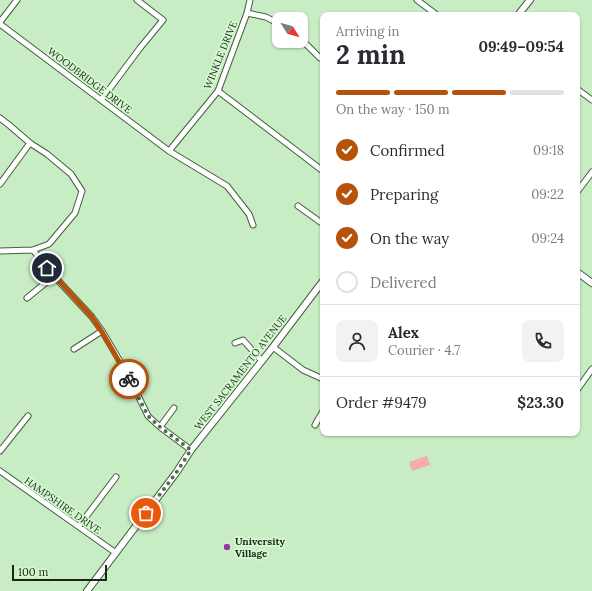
<!DOCTYPE html>
<meta charset="utf-8">
<style>
:root{--surface:#fff;--page:#f2f2f3;--text:#2b2b33;--muted:#7c7c81;--line:#e1e1e2;--accent:#b45309}
body{margin:0;font-family:Lora,serif;background:var(--page);color:var(--text);height:100vh;display:flex;flex-direction:column;font-size:15px;white-space:nowrap}
*{box-sizing:border-box;margin:0}
p{font-size:13px;color:var(--muted)}
.icon{flex:none;width:22px;height:22px;fill:none;stroke:currentColor;stroke-width:2;stroke-linecap:round;stroke-linejoin:round}
.map{position:relative;flex:1;overflow:hidden}
.drawer{position:absolute;left:320px;top:12px;width:260px;height:424px;display:flex;flex-direction:column;background:var(--surface);border-radius:8px;box-shadow:0 1px 3px #0004}
.drawer>*{flex:none}
.needle{width:26px;rotate:127deg}
.fabs{position:absolute;left:272px;top:12px;display:grid;gap:8px}
.fabs a{display:grid;place-items:center;width:36px;height:36px;border-radius:8px;background:var(--surface);box-shadow:0 1px 3px #0004;font-size:20px}
.scale{position:absolute;left:12px;bottom:10px;width:95px;box-sizing:border-box;padding-left:4px;border:2px solid #192618;border-top:0;font-size:11px;line-height:14px;white-space:nowrap;color:#192618;-webkit-text-stroke:3px #d5f9d1;paint-order:stroke}
.pin{position:absolute;display:grid;place-items:center;width:34px;height:34px;color:#fff;margin:-17px;border:2px solid #fff;border-radius:50%;box-shadow:0 1px 4px #0007}
.courier{position:absolute;display:grid;place-items:center;width:40px;height:40px;margin:-20px;border:3px solid #b45309;border-radius:50%;background:#fff;color:#222;box-shadow:0 1px 5px #0007}
.overview em{font-style:normal;font-weight:700}
.overview div{display:flex;flex-direction:column-reverse}
.overview{display:flex;align-items:center;justify-content:space-between;height:68px;padding:0 16px}
h1{font-size:26px;font-weight:700;line-height:30px}
.bar{display:grid;grid-template-columns:repeat(4,1fr);gap:6px 4px;align-content:center;height:48px;padding:0 16px}
.bar i{height:5px;border-radius:3px;background:var(--line)}
.bar .selected{background:var(--accent)}
.bar p{grid-column:span 4}
.line{display:flex;align-items:center;gap:10px;padding:0 16px;border-top:1px solid var(--line)}
.line div{flex:1}
.round{display:grid;place-items:center;flex:none;width:42px;height:42px;border-radius:8px;background:var(--page)}
ol{padding:0 16px;list-style:none}
li{display:flex;align-items:center;gap:12px;height:44px}
li p{margin-inline-start:auto}
li .icon{padding:4px;border-radius:50%;background:var(--accent);color:#fff;stroke-width:4}
li:last-child{color:var(--muted)}
li i{width:22px;height:22px;border:2px solid var(--line);border-radius:50%}
.map>svg:first-child{display:block}
</style>
<div class="map">
<svg width="592" height="591" viewBox="0 0 592 591">
<rect width="100%" height="100%" fill="#c8ecc4"/>
<path fill="#f9ada9" d="M 427,456 L 430,465 L 412,471 L 409,462 Z"/>
<g fill="none" stroke-linecap="round" stroke-linejoin="round">
<g stroke="#42603e" stroke-width="7">
<path id="minor" d="M 417,0 L 437,15
M 247,13 L 266,17 L 279,24
M 0,22 L 17,0
M 0,24 L 169,151 L 227,186 L 249,214 L 253,225
M 301,40 L 308,46 L 320,58
M 577,89 L 592,100
M 218,91 L 323,171
M 102,99 L 140,48 L 163,20 L 137,0
M 0,118 L 9,125 L 30,143 L 47,154 L 71,174 L 82,191 L 75,213 L 49,244 L 33,250 L 0,251
M 169,151 L 218,91 L 247,13 L 250,0
M 0,184 L 30,143
M 577,192 L 592,172
M 298,206 L 323,224
M 33,250 L 54,276 L 92,317 L 102,331 L 127,373 L 148,416 L 160,427 L 191,450
M 27,298 L 54,276
M 235,343 L 243,340 L 262,361
M 273,347 L 303,370 L 323,379
M 74,349 L 102,331
M 577,390 L 592,369
M 315,425 L 323,411
M 160,427 L 174,408
M 0,451 L 28,416
M 0,471 L 116,553
M 79,526 L 116,477"/>
</g>
<g stroke="#42603e" stroke-width="8">
<path id="tertiary" d="M 518,15 L 530,0
M 577,272 L 592,283
M 87,591 L 176,473 L 191,450 L 273,347 L 323,281"/>
</g>
<use href="#minor" stroke="#fff" stroke-width="5"/>
<use href="#tertiary" stroke="#fff" stroke-width="6"/>
</g>
<g fill="none" stroke-linecap="round" stroke-linejoin="round">
<path stroke="#566b54" stroke-width="4" stroke-dasharray="0 7.2" d="M 129,379 L 148,416 L 160,427 L 191,450 L 176,473 L 146,513"/>
<path stroke="#b45309" stroke-width="5" d="M 47,268 L 92,317 L 102,332 L 129,379"/>
</g>
<circle fill="#9539a4" stroke="#d5f9d1" stroke-width="1.5" cx="227" cy="547" r="4"/>
<g text-anchor="middle" stroke-width="3.5" stroke-linejoin="round" paint-order="stroke">
<g font-size="10" fill="#192618" stroke="#d5f9d1">
<text transform="translate(220 55) rotate(-68)" y="4">WINKLE DRIVE</text>
<text transform="translate(90 80) rotate(37)" y="4">WOODBRIDGE DRIVE</text>
<text transform="translate(240 372) rotate(-52)" y="4">WEST SACRAMENTO AVENUE</text>
<text transform="translate(63 505) rotate(35)" y="4">HAMPSHIRE DRIVE</text>
</g>
<g font-size="10" font-weight="bold" fill="#192618" stroke="#d5f9d1" text-anchor="start">
<text x="235" y="545">University<tspan x="235" dy="12">Village</tspan></text>
</g>
</g>
</svg>
<div class="fabs">
<a><svg class="needle" viewBox="-14 -14 28 28"><path d="M0-13l5 13h-10z" fill="#e53935"/><path d="M0 13l5-13h-10z" fill="#7c7c81"/></svg></a>
</div>
<div class="scale">100 m</div>
<div class="pin" style="left:146px;top:513px;background:#ea580c"><svg class="icon" aria-label="bag" viewBox="0 0 24 24"><path d="M5 8h14l-1 12H6zM9 8a3 3 0 0 1 6 0"/></svg></div>
<div class="pin" style="left:47px;top:268px;background:#1f2937"><svg class="icon" aria-label="home" viewBox="0 0 24 24"><path d="M3 11l9-7 9 7M6 9v11h12V9"/></svg></div>
<div class="courier" style="left:129px;top:379px"><svg class="icon" aria-label="bike" viewBox="0 0 24 24"><circle cx="6" cy="16" r="4"/><circle cx="18" cy="16" r="4"/><path d="M6 16l4-8h5l3 8M10 8l3 8H6M13 5h3"/></svg></div>
<section class="drawer">
<div class="overview"><div><h1>2 min</h1><p>Arriving in</p></div><em>09:49–09:54</em></div>
<div class="bar"><i class="selected"></i><i class="selected"></i><i class="selected"></i><i></i><p>On the way · 150 m</p></div>
<ol>
<li><svg class="icon" aria-label="check" viewBox="0 0 24 24"><path d="M5 12l5 5 9-10"/></svg>Confirmed<p>09:18</p></li>
<li><svg class="icon" aria-label="check" viewBox="0 0 24 24"><path d="M5 12l5 5 9-10"/></svg>Preparing<p>09:22</p></li>
<li><svg class="icon" aria-label="check" viewBox="0 0 24 24"><path d="M5 12l5 5 9-10"/></svg>On the way<p>09:24</p></li>
<li><i></i>Delivered</li>
</ol>
<div class="line" style="height:72px"><a class="round"><svg class="icon" aria-label="person" viewBox="0 0 24 24"><circle cx="12" cy="8" r="4"/><path d="M4 21q1-7 8-7t8 7"/></svg></a><div><b>Alex</b><p>Courier · 4.7</p></div><a class="round"><svg class="icon" aria-label="phone" viewBox="0 0 24 24"><path d="M5 4h4l2 5-3 2q2 4 5 5l2-3 5 2v4C11 20 4 13 5 4z"/></svg></a></div>
<div class="line" style="height:52px"><div>Order #9479</div><b>$23.30</b></div>
</section>
</div>
